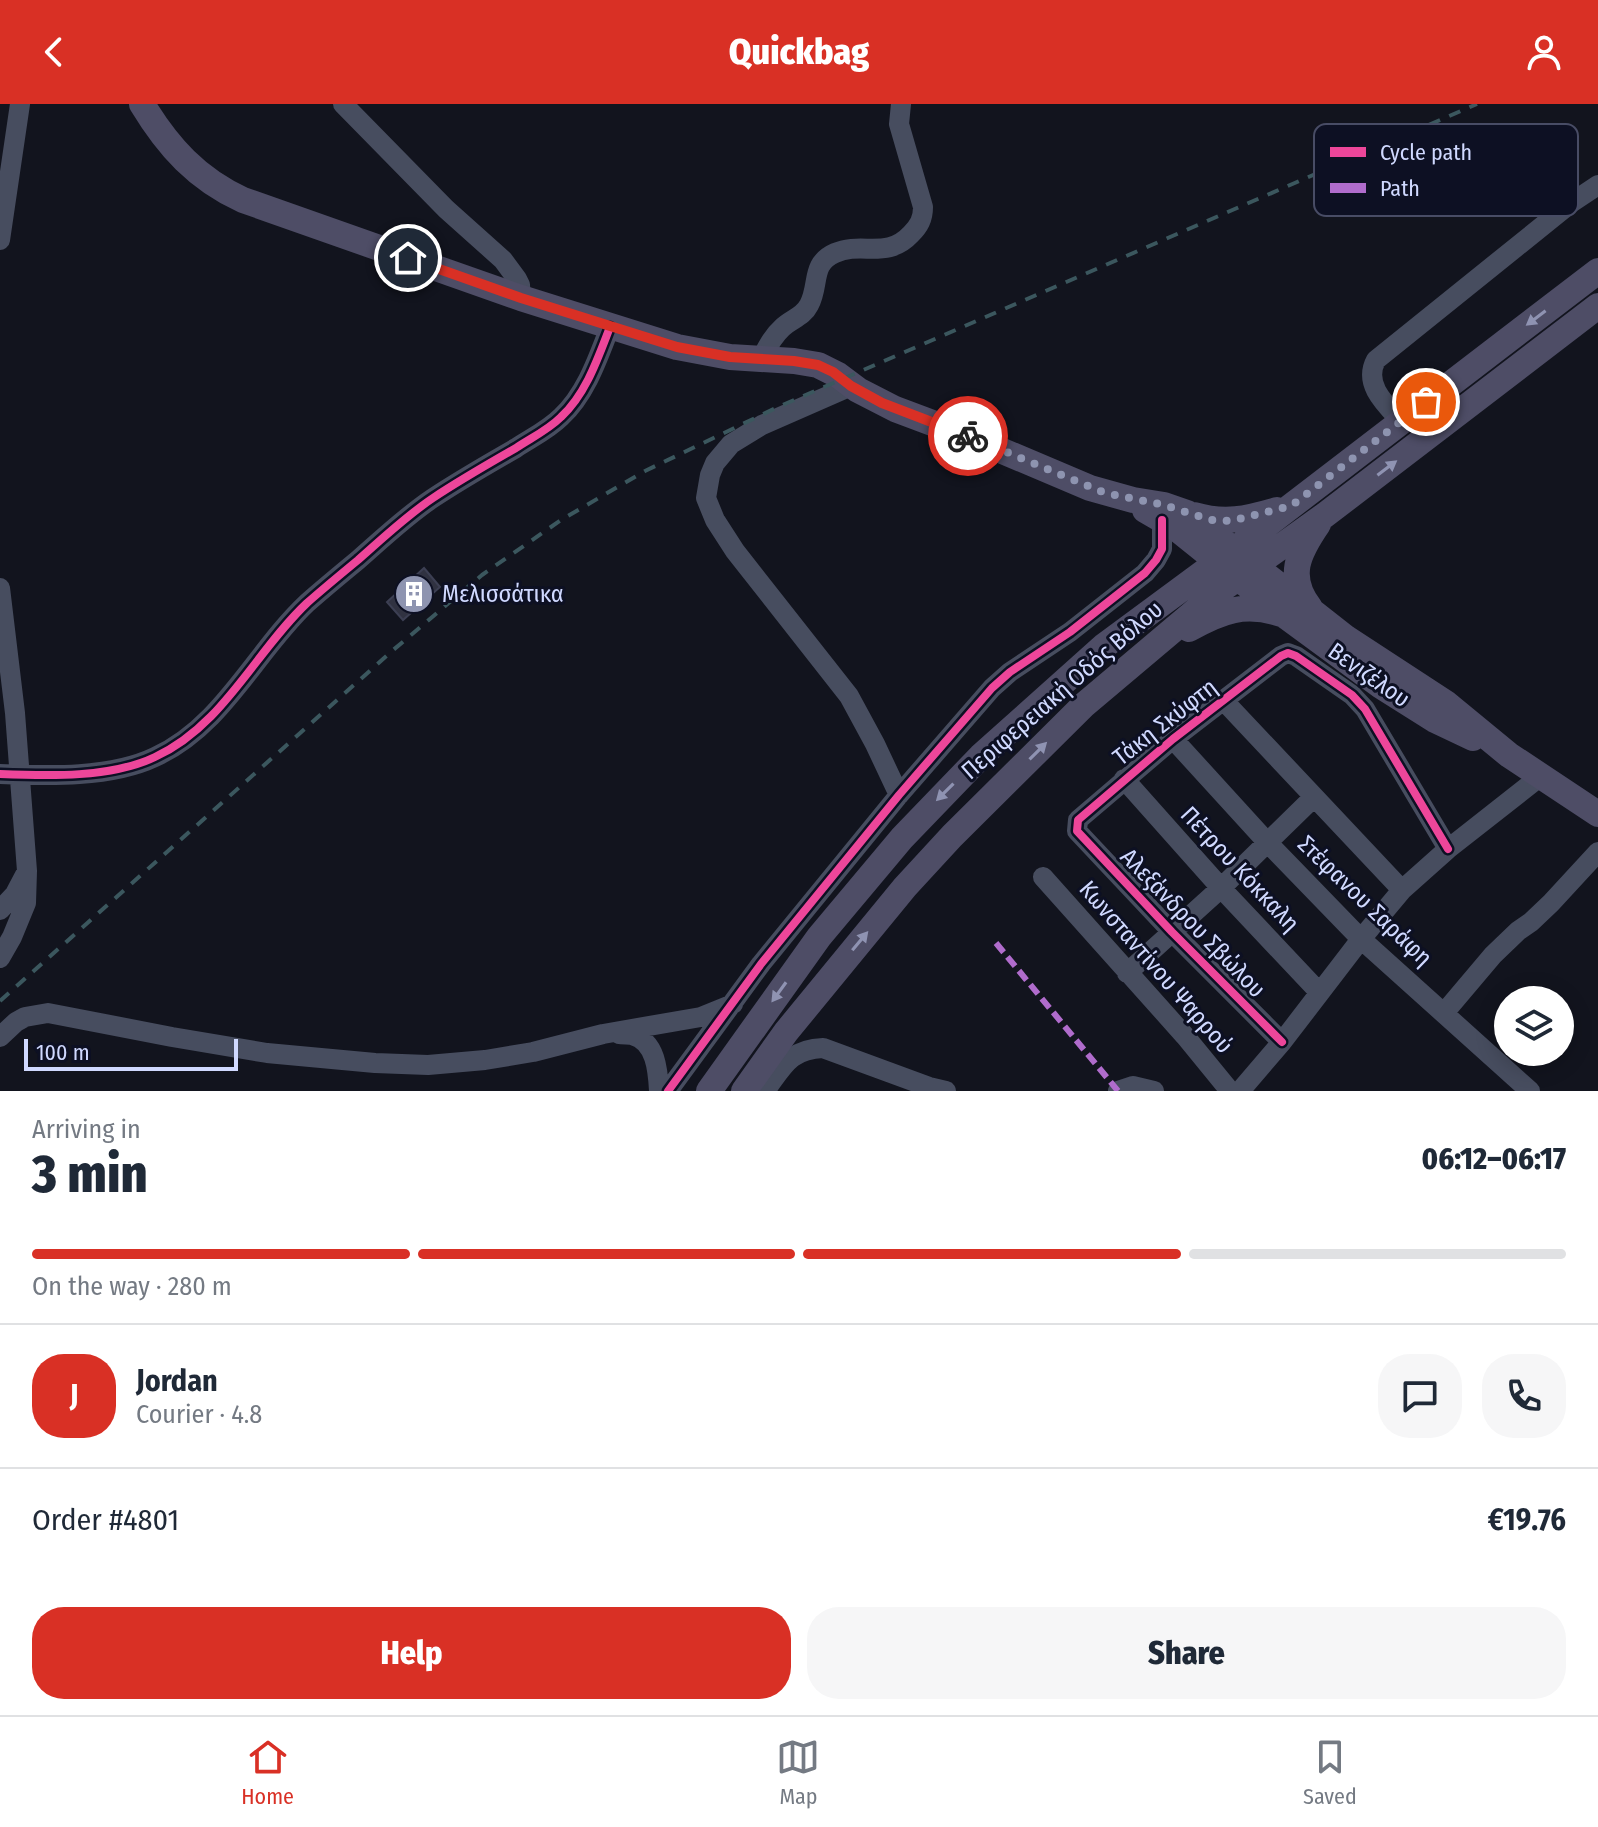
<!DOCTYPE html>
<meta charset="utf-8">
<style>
:root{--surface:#fff;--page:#f6f6f7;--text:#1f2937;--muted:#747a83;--line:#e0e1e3;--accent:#d93025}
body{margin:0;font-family:"Fira Sans Condensed",sans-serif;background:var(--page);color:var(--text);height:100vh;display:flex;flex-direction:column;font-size:30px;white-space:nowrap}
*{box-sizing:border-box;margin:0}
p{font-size:26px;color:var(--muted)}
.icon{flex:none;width:44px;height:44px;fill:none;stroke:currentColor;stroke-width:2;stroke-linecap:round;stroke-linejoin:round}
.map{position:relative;height:987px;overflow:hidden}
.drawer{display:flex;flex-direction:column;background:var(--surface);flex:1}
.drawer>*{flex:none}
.tools{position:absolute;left:1494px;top:882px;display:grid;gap:16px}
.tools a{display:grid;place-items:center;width:80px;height:80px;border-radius:50%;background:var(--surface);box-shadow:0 4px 20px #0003;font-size:40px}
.scale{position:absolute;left:24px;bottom:20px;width:214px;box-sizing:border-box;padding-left:8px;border:4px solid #d0d9ff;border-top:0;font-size:22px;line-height:28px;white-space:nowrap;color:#d0d9ff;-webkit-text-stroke:6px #0d1023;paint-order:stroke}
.pin{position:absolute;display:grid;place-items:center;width:68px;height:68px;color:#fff;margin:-34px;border:4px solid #fff;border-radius:50%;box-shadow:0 2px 8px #0007}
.courier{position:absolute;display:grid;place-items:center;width:80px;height:80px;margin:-40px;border:6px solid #d93025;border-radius:50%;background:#fff;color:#222;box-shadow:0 2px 10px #0007}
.headline em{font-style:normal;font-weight:800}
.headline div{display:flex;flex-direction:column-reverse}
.headline{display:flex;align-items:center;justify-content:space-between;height:136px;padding:0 32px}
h1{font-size:52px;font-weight:800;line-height:60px}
.bar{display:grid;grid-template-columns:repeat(4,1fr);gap:12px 8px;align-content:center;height:96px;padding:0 32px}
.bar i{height:10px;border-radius:6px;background:var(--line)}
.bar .on{background:var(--accent)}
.bar p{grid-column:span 4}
.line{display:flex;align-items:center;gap:20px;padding:0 32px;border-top:2px solid var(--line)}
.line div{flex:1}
.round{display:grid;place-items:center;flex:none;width:84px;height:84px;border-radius:32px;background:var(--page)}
.cta{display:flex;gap:16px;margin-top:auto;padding:16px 32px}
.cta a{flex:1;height:92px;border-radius:32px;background:var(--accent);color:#fff;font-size:32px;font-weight:800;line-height:92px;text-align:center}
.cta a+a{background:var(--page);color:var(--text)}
header{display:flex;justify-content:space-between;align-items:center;height:104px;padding:0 32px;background:var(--accent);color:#fff;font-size:36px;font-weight:800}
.tab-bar{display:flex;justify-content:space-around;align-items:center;height:112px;border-top:2px solid var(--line);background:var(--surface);font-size:22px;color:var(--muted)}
.tab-bar a{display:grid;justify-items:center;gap:4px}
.tab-bar .on{color:var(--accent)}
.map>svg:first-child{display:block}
</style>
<header><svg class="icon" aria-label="back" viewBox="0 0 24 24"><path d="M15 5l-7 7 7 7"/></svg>Quickbag<svg class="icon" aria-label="person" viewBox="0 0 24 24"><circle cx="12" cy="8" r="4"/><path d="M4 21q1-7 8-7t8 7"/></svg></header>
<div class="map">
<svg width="1598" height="987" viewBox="0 0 1598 987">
<rect width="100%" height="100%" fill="#12141e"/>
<path fill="#303241" stroke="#3c3f53" stroke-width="2" d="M 424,464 L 440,483 L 403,516 L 387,498 Z"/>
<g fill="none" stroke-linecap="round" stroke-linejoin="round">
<path stroke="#474d5f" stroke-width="20" d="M 343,0 L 446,105 L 503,156 L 517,175 L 520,181 L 521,194
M 0,136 L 20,0
M 761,255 C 767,244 772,233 782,224 C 791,215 803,213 809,201 C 820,181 810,160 835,149 C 862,137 887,156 911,130 C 919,122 923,115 923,103 L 899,20 L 901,0
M 851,282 L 762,321 L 731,340 L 715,359 L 710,371 L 706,394 L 715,416 L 735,447 L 849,592 L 875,640 L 899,691
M 1401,317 C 1385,300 1363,280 1376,256 L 1571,99 L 1598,81
M 0,484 L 15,609 L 27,767 L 26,799 L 12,833 L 0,854
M 1224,597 L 1402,786
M 1173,635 L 1267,738 L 1361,835 L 1530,987
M 0,670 C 49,672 111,674 155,653 C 223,622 255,548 307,499 C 324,484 341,470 358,456 C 382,435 406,412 433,394 C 460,376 488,360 516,344 C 531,334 548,326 561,313 C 586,290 598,254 610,223
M 1124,675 L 1221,784 L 1319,888
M 1043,773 L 1185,932 L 1230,987
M 0,806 L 15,790 L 25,771
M 1127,869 L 1221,784 L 1314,693
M 1444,909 L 1493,851 L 1518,827 L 1531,818 L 1551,799 L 1598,748
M 619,930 C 623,931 628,930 632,931 C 656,937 658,967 659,987
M 0,933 L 16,918 L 25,913 L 48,909 L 172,933 L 267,949 L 375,959 L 428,961 L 485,956 L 533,948 L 603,930 L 701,913 L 733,900
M 1282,938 L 1172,828 L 1077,727 L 1078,716 L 1173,635 L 1281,552 L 1288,549 L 1296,552 L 1352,591 L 1365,605 L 1448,745
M 668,987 L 761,860 L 899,691 L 992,584 L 1010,568 L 1070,528 L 1145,469 L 1156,456 L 1162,445 L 1162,416
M 765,987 C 783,963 790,945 823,944 L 929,983 L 946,987
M 1118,987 L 1133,982 L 1154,987
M 1240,987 L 1282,938 L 1361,835 L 1402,786 L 1448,745 L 1541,672"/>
<path stroke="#4e4d66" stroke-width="26" d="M 142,0 C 168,43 197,75 243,96 L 521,194 L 677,243 L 730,253 L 794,257 L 818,261 L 838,271 L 858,286 L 895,305 L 967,332 L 1090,384 L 1133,396 L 1164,401 L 1187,409 L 1346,534 L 1447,600 L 1509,651 L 1598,710
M 1145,406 L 1176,424 L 1287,513 L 1381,582 L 1435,616 L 1473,634
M 1194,411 C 1225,420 1246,415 1277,406
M 1310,504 C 1286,473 1298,449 1318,420
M 1189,525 C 1221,507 1245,498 1281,510
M 709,987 L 819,833 L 902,734 L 981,652 L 1104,542 L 1234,446 L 1598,167
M 744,987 L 786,928 L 905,783 L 952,732 L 1084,601 L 1218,488 L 1325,411 L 1598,202"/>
<path stroke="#3b575e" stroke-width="4" stroke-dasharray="12 10" stroke-linecap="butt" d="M 0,897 L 392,547 L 482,471 L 561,416 L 645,367 L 778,303 L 1477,0"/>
<path stroke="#b06ccc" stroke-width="6" stroke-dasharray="12 6" stroke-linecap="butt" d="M 996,839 L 1118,987"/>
<g stroke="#0d1023" stroke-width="13">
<path id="cycleway" d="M 0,670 C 49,672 111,674 155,653 C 223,622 255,548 307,499 C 324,484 341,470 358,456 C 382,435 406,412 433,394 C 460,376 488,360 516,344 C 531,334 548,326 561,313 C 586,290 598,254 610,223
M 1282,938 L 1172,828 L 1077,727 L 1078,716 L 1173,635 L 1281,552 L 1288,549 L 1296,552 L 1352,591 L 1365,605 L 1448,745
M 668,987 L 761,860 L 899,691 L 992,584 L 1010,568 L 1070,528 L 1145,469 L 1156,456 L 1162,445 L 1162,416"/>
</g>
<use href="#cycleway" stroke="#ed469a" stroke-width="8"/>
</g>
<defs><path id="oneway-solid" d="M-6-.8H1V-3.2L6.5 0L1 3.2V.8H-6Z" transform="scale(2)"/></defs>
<g fill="#8f93b2">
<use href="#oneway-solid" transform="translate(1536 214) rotate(143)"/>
<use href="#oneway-solid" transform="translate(1387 364) rotate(-37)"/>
<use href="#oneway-solid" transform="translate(1038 647) rotate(-45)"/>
<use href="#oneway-solid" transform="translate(945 688) rotate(135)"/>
<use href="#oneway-solid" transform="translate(860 837) rotate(-50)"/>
<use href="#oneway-solid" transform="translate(779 888) rotate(126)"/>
</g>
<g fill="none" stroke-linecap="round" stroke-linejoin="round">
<path stroke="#8e94b0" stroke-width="8" stroke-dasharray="0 14.4" d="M 968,332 L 1105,389 L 1164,401 L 1211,416 L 1231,417 L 1291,402 L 1426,298"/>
<path stroke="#d93025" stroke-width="10" d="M 408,154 L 521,194 L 677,243 L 730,253 L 794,257 L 818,261 L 833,268 L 851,282 L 882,299 L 968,332"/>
</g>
<defs>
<g id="building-disc" transform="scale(2)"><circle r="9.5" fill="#8e94b0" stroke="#0d1023"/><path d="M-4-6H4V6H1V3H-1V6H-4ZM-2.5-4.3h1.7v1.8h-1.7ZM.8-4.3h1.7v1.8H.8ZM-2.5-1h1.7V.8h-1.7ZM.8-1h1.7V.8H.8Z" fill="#fff"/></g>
</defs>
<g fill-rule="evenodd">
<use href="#building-disc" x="414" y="490"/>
</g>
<g text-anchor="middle" stroke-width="6" stroke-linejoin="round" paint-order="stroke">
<g font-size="24" fill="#d0d9ff" stroke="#0d1023" text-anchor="start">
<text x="442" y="498">Μελισσάτικα</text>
</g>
<g font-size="24" fill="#d0d9ff" stroke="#0d1023">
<text transform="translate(1369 571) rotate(35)" y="8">Βενιζέλου</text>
<text transform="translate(1062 586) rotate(-41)" y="8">Περιφερειακή Οδός Βόλου</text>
<text transform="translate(1165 618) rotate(-38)" y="8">Τάκη Σκύφτη</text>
<text transform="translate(1240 765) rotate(47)" y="8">Πέτρου Κόκκαλη</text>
<text transform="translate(1365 797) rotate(44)" y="8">Στέφανου Σαράφη</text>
<text transform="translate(1193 819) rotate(46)" y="8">Αλεξάνδρου Σβώλου</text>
<text transform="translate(1156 863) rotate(49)" y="8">Κωνσταντίνου Ψαρρού</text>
</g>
</g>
<rect x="1314" y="20" width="264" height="92" rx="12" fill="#0d1023" stroke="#484c65" stroke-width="2"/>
<rect x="1330" y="43" width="36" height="10" fill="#ed469a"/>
<rect x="1330" y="79" width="36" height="10" fill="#b06ccc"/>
<g font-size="22" fill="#d0d9ff">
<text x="1380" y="56">Cycle path</text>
<text x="1380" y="92">Path</text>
</g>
</svg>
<div class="tools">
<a><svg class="icon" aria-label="layers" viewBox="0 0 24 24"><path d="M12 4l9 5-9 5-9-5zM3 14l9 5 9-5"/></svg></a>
</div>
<div class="scale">100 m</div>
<div class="pin" style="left:1426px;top:298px;background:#ea580c"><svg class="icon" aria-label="bag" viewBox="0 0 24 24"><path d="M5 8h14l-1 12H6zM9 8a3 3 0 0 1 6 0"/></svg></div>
<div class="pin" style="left:408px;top:154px;background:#1f2937"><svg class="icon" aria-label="home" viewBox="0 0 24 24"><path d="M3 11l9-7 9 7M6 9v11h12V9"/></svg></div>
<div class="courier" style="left:968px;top:332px"><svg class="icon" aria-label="bike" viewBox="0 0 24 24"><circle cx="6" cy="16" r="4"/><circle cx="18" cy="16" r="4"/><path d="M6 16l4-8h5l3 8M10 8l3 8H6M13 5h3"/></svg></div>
</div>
<section class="drawer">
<div class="headline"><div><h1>3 min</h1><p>Arriving in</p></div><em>06:12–06:17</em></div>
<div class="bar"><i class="on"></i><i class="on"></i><i class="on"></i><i></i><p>On the way · 280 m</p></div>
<div class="line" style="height:144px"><b class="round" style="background:var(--accent);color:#fff">J</b><div><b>Jordan</b><p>Courier · 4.8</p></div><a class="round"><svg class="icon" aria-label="chat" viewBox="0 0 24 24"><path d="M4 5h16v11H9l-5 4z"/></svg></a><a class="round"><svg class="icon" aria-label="phone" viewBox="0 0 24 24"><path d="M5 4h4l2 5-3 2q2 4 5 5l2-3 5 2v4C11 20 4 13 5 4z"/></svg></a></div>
<div class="line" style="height:104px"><div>Order #4801</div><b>€19.76</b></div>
<div class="cta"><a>Help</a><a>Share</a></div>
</section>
<nav class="tab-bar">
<a class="on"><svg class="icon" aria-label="home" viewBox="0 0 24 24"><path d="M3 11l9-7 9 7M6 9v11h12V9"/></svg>Home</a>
<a><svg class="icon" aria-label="map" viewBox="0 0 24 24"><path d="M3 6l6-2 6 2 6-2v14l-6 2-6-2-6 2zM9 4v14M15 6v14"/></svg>Map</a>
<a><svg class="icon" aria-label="saved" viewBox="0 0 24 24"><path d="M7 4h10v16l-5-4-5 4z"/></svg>Saved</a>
</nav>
